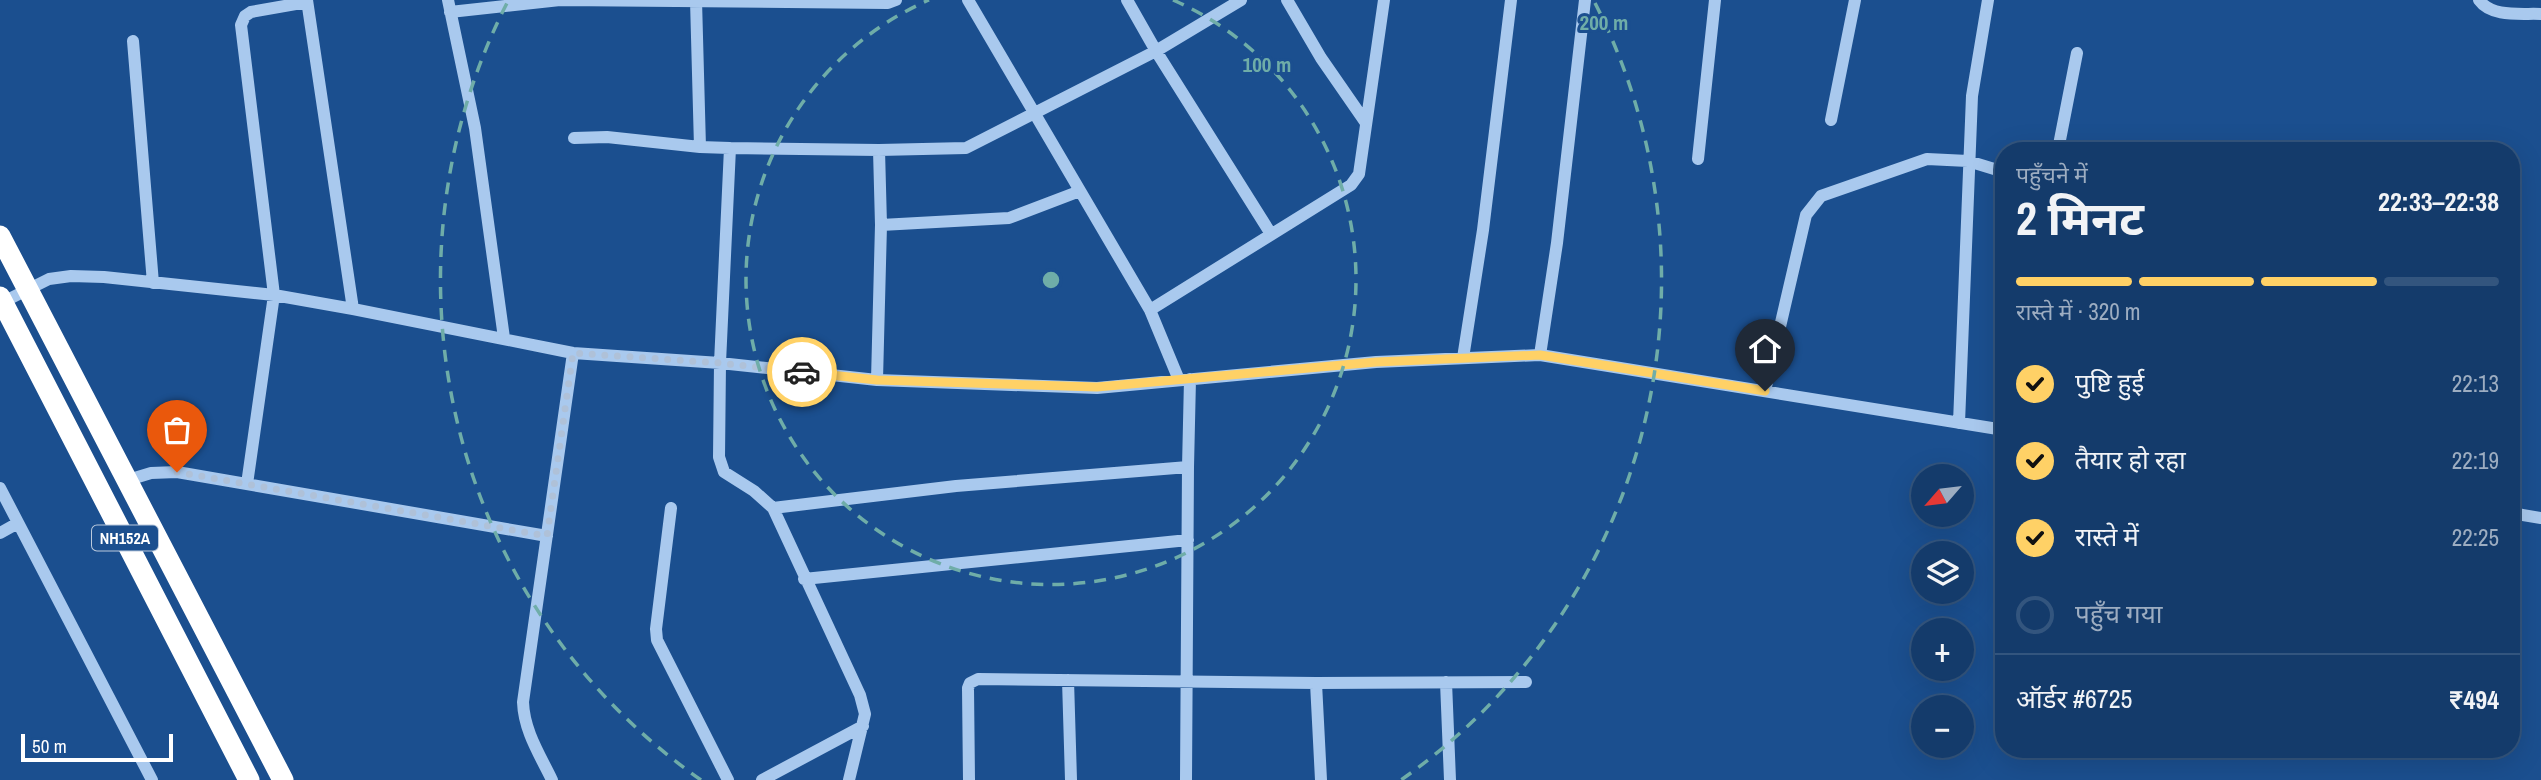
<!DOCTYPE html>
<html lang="hi">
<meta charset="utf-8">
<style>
:root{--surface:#143b6b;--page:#214673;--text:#f1f3f6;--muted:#9dadc1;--line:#33557e;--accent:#ffd166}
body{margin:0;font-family:"Archivo Narrow","Noto Sans Devanagari",sans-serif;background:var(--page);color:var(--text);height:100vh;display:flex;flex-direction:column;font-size:26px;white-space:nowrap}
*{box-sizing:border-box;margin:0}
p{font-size:23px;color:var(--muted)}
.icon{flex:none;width:38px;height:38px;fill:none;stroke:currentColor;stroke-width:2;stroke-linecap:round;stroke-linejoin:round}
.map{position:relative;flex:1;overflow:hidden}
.panel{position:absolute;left:1995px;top:142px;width:525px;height:616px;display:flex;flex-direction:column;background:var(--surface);border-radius:28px;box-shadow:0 7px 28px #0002,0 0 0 2px var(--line)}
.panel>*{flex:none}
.needle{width:46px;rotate:242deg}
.buttons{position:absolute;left:1911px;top:464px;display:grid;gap:14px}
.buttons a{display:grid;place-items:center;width:63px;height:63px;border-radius:50%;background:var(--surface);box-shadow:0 7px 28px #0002,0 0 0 2px var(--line);font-size:35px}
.scale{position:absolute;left:21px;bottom:18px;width:152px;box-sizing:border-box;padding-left:7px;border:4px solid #fff;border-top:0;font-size:19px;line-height:24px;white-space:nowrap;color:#fff;-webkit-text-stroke:5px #1b4f8f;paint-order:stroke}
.pin{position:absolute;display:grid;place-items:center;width:60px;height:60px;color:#fff;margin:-72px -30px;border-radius:50% 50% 50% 0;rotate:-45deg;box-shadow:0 0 7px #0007}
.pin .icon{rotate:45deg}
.courier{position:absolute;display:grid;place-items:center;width:70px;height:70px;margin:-35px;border:5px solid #ffd166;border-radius:50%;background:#fff;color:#222;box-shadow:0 2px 9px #0007}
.head em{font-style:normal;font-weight:700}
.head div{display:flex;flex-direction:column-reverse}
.head{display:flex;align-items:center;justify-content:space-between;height:119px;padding:0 21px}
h1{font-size:46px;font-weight:700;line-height:52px}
.bar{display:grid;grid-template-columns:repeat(4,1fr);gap:10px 7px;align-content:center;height:84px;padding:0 21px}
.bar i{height:9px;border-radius:5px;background:var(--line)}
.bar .current{background:var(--accent)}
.bar p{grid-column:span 4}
.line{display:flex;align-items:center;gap:18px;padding:0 21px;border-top:2px solid var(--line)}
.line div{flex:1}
ol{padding:0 21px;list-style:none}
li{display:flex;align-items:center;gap:21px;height:77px}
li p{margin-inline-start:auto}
li .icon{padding:7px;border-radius:50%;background:var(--accent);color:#111;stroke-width:4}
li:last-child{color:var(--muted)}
li i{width:38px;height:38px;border:4px solid var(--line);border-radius:50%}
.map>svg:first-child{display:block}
</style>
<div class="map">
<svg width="2541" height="780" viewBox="0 0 2541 780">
<rect width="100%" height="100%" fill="#1b4f8f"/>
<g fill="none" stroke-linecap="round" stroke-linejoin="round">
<path stroke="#a9c9ee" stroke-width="12" d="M 307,0 L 353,309
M 448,0 L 475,128 L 504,338
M 696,0 L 700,147
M 968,0 L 1150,310 L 1179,380
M 1127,0 L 1156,51 L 1271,234
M 1287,0 L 1321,58 L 1366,123
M 2479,0 C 2492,18 2522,13 2541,14
M 450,12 L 560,0 L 888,3 L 896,0
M 133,41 L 153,283
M 1831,120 L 1855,0
M 574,138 L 607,137 L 700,147 L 730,148 L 879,150 L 966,148 L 1156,51 L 1241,0
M 730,148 L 720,363 L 719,457 L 724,472 L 754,491 L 773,508 L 860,695 L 865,714 L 849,780
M 2058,150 L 2077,53
M 1698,159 L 1715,0
M 881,225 L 1009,218 L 1080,191
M 3,302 L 49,279 L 71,276 L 104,277 L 274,295 L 353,309 L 573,353 L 720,363 L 877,380 L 1097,388 L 1376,362 L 1540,355 L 2004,430
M 1150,310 L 1351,185 L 1359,174 L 1384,0
M 1540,355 L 1557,243 L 1585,0
M 1463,358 L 1483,230 L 1511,0
M 877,380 L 881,225 L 879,150
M 1765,391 L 1806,215 L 1821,196 L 1927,159 L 1968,161 L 2004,172
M 1959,423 L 1972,96 L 1988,0
M 128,480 L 151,473 L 177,472 L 547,536
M 247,484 L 274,295 L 241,25 L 245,16 L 251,12 L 307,2
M 0,488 L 152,780
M 671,508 L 656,629 L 657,640 L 728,780
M 773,508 L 956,486 L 1188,467
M 2511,513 L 2541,518
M 0,533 L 18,523
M 804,579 L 1188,540
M 1068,680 L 1071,780
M 1446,682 L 1450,780
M 1316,683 L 1321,780
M 552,780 C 540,755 524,731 523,702 L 573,353
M 762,780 L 863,726
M 969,780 L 968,688 L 970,683 L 978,679 L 1316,683 L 1526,682
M 1186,780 L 1188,467 L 1190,379"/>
<path stroke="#fff" stroke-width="21" d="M 0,236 L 283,780
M 0,297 L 249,780"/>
</g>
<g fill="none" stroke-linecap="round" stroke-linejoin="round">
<path stroke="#afc1d8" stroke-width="7" stroke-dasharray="0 12.6" d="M 177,472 L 547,536 L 573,353 L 720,363 L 802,372"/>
<path stroke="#ffd166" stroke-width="9" d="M 802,372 L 877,380 L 1097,387 L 1376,362 L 1540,355 L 1765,391"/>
</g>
<g fill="none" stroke="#6fada8" stroke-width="3.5" stroke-dasharray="12 9">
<path d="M1173 0A305 305 0 1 1 929 0"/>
<path d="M701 780A610 610 0 0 1 507 3M1595 3A610 610 0 0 1 1401 780"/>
</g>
<g text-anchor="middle" stroke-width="6" stroke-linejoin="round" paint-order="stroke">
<rect fill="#1b4f8f" stroke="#bbcadd" stroke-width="2" x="92" y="525.5" width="66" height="25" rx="5"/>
<g font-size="16" font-weight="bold" fill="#fff">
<text x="125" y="544">NH152A</text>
</g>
</g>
<circle cx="1051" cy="280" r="10" fill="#6fada8" stroke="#1b4f8f" stroke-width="3.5"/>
<g font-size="21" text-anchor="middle" font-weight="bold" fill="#6fada8" stroke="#1b4f8f" stroke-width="6" stroke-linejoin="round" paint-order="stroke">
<text x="1604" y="30">200 m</text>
<text x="1267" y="72">100 m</text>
</g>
</svg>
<div class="buttons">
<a><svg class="needle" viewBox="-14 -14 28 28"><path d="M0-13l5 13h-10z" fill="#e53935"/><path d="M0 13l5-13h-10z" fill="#9dadc1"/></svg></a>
<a><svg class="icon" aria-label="layers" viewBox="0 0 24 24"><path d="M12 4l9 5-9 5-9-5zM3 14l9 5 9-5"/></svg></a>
<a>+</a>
<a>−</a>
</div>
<div class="scale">50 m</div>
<div class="pin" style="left:177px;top:472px;background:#ea580c"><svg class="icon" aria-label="bag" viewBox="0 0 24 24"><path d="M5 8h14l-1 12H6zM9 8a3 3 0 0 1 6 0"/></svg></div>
<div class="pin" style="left:1765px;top:391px;background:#1f2937"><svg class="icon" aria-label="home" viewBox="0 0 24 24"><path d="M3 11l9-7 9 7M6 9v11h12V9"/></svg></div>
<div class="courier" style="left:802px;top:372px"><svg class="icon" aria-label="car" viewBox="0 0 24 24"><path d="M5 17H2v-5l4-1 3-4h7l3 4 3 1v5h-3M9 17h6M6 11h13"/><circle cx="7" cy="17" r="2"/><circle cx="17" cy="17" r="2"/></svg></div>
<section class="panel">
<div class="head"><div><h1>2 मिनट</h1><p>पहुँचने में</p></div><em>22:33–22:38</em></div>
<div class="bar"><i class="current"></i><i class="current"></i><i class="current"></i><i></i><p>रास्ते में · 320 m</p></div>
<ol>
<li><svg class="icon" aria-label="check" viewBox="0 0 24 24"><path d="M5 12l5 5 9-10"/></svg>पुष्टि हुई<p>22:13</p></li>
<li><svg class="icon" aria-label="check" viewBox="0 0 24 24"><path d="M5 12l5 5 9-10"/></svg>तैयार हो रहा<p>22:19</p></li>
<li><svg class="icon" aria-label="check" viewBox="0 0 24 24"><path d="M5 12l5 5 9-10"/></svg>रास्ते में<p>22:25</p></li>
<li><i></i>पहुँच गया</li>
</ol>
<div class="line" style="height:91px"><div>ऑर्डर #6725</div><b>₹494</b></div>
</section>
</div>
